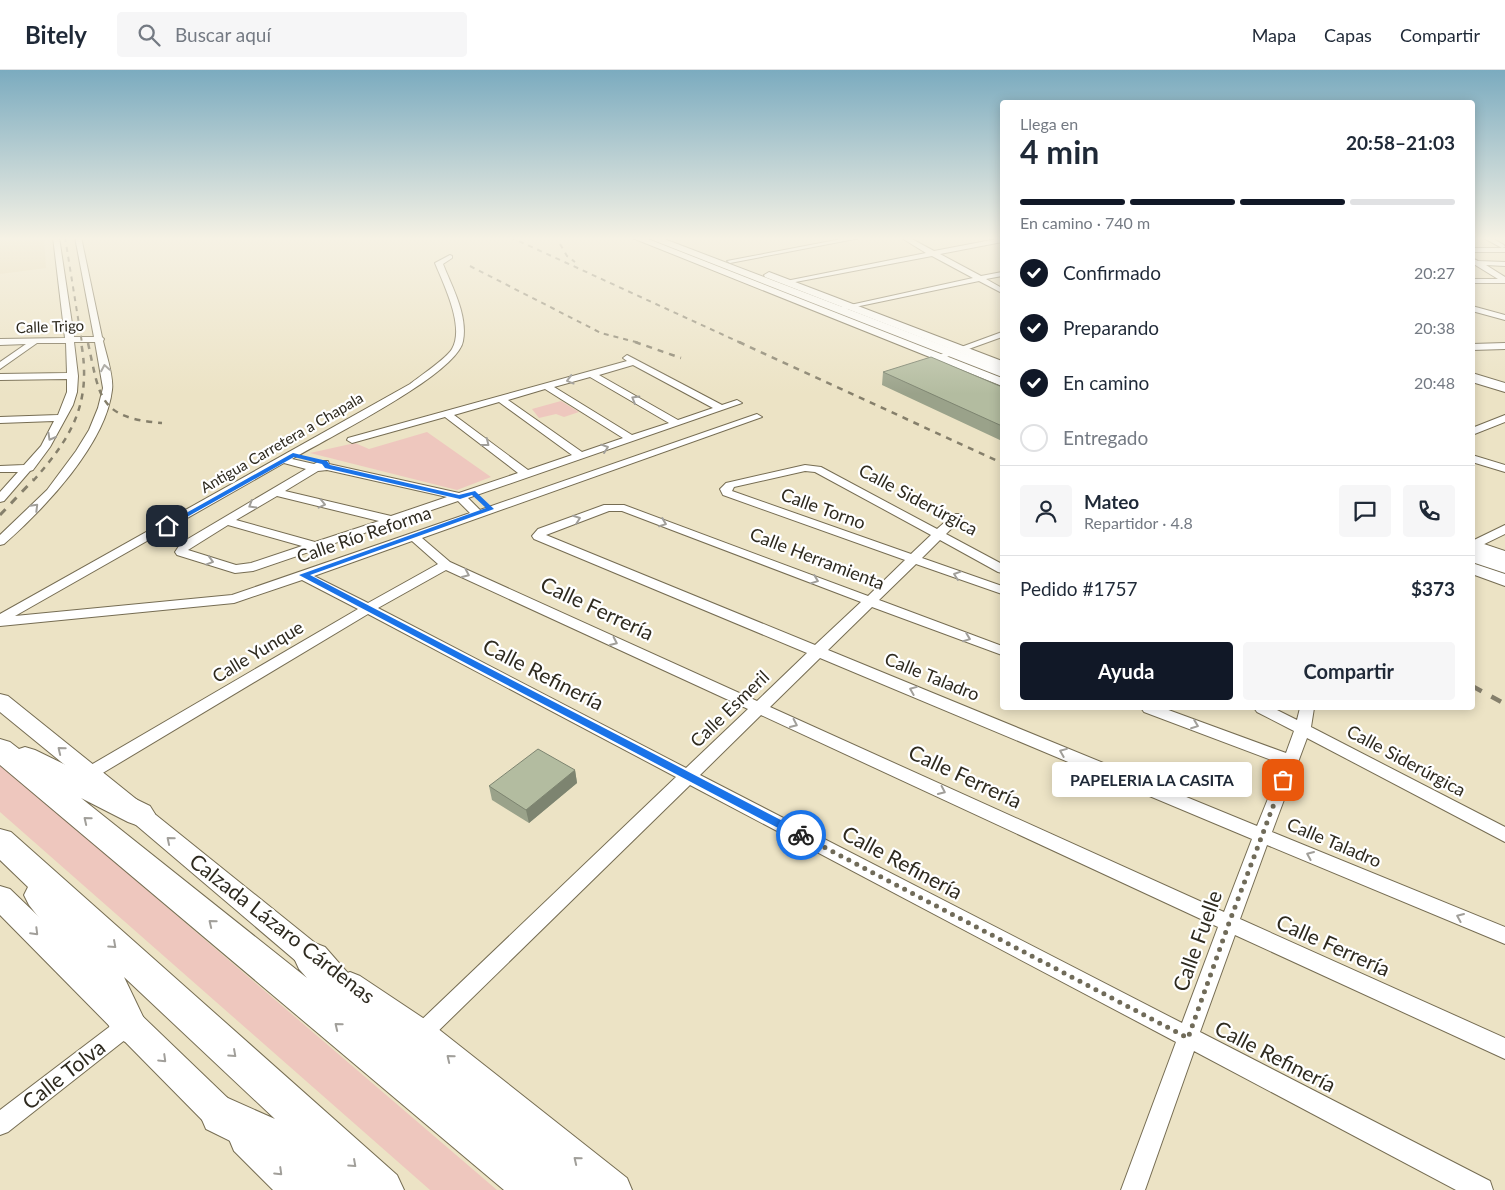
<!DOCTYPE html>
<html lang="es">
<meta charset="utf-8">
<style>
:root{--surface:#fff;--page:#f6f6f7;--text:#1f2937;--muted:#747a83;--line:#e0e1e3;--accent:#111827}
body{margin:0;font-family:Lato,sans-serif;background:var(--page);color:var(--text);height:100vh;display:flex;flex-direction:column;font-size:19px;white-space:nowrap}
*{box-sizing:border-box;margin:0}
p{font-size:16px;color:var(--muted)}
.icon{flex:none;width:28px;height:28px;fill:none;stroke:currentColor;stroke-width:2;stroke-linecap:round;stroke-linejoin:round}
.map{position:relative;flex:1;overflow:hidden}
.panel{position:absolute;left:1000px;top:30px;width:475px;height:610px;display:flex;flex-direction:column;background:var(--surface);border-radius:5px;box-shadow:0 2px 12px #0003}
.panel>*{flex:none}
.pin{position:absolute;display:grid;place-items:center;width:42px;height:42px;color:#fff;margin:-21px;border-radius:10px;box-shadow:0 2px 8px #0006}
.courier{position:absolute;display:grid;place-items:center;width:50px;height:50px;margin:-25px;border:4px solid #1a73e8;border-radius:50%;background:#fff;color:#222;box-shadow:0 1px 6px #0007}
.bubble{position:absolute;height:35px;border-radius:5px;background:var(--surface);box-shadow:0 2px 12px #0003;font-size:16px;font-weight:700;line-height:35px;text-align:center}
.summary em{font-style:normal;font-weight:700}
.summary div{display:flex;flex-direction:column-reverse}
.summary{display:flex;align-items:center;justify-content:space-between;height:85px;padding:0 20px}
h1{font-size:32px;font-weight:700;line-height:38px}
.bar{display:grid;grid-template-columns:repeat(4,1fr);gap:8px 5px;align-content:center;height:60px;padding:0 20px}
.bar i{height:6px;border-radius:4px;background:var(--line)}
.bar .selected{background:var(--accent)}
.bar p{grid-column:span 4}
.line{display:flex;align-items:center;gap:12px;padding:0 20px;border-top:1px solid var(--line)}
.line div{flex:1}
.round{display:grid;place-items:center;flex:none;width:52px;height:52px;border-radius:5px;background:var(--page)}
ol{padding:0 20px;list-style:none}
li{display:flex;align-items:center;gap:15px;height:55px}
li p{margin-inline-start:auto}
li .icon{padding:5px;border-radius:50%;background:var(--accent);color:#fff;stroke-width:4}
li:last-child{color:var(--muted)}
li i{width:28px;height:28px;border:2px solid var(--line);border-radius:50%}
.primary-button{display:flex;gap:10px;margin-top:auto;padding:10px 20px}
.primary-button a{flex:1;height:58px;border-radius:5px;background:var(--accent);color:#fff;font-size:20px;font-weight:700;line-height:58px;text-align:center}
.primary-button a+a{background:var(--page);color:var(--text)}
header{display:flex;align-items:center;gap:30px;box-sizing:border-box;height:70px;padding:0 25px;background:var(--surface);border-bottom:1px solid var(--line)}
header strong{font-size:24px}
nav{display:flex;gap:28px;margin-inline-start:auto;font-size:18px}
.search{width:350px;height:45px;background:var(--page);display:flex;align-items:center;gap:12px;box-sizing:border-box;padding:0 18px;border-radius:5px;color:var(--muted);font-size:19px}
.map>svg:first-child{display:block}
</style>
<header>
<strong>Bitely</strong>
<div class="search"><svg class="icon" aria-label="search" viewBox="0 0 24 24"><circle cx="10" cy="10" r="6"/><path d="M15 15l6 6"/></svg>Buscar aquí</div>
<nav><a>Mapa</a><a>Capas</a><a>Compartir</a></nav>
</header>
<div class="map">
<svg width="1505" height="1120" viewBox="0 0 1505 1120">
<rect width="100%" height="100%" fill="#ece3c5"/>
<path fill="#e6dab5" d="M 0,167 L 44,167 L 46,198 L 0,204 Z"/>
<path fill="#eec7be" d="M 561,331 L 579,342 L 564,347 L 556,344 L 539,348 L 532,339 Z
M 427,362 L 491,407 L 457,420 L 310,383 L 355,373 L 369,379 Z
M 0,694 L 497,1120 L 430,1120 L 0,742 Z"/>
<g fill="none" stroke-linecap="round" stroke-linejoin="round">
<g stroke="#766d53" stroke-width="2">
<path id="minor" d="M 53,167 L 59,167 L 74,267 L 94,267 L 75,167 L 81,167 L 102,267 L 104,269 L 103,271 C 106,284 114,307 112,320 C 106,374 44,439 4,474 L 0,475 L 0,465 L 47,420 L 76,381 L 89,360 L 98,338 L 103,318 L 95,272 L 74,272 L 78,306 L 77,322 L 73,335 L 50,377 L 33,400 L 30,401 L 4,431 L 0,432 L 0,422 L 18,402 L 0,402 L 0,396 L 24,395 L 41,376 L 54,351 L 0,353 L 0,347 L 58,345 L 67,322 L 67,309 L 0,310 L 0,304 L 67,303 L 66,273 L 37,273 L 0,299 L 0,292 L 26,274 L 0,275 L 0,269 L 65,268 Z
M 852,167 L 865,167 L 730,193 L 727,191 Z
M 900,167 L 908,167 L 934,181 L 1002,168 L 1002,172 L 940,184 L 981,206 L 1002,202 L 1002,206 L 986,209 L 1002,218 L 1002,223 L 979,211 L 836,241 L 832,239 L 973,208 L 932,186 L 785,214 L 781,212 L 926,183 Z
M 1482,167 L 1490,167 L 1504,175 L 1505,177 L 1502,178 L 1505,178 L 1505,182 L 1472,182 L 1472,178 L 1502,178 Z
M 450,185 L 452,186 L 452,188 L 443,194 C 452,217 468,245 463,271 C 458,304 324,370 292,389 L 314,394 L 320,391 L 328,391 L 329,394 L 459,423 L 518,403 L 445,347 L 352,373 L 347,370 L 348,368 L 627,291 L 623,288 L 627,285 L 722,335 L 737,330 L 742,333 L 468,428 L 480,440 L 754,345 L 757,344 L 762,347 L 422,468 L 450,492 L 757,631 L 807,583 L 534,469 L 532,466 L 538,459 L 604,435 L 624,435 L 868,526 L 905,490 L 723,425 L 720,419 L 726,413 L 805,395 L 821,397 L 937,459 L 954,444 L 962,444 L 964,446 L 946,464 L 1002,494 L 1002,503 L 998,502 L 940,470 L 922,488 L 1002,516 L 1002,524 L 916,494 L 879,530 L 1002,576 L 1002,585 L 872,537 L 828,580 L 1257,756 L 1282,694 L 1144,642 L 1141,638 L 1163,638 L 1286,683 L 1294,661 L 1257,642 L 1254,638 L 1273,638 L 1297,650 L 1300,638 L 1314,638 L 1311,657 L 1505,757 L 1505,772 L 1307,668 L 1272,762 L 1505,857 L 1505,874 L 1267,775 L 1240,849 L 1505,968 L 1505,989 L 1235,865 L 1200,962 L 1490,1111 L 1493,1120 L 1456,1120 L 1194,981 L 1145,1120 L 1121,1120 L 1176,972 L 690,715 L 428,971 L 421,974 L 414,971 L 410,964 L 414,957 L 676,707 L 368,544 L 96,707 L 90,709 L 84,707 L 82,703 L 84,699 L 358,539 L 302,510 L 234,533 L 0,556 L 0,544 L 410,314 C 420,306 446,289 452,279 C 465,257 444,215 435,193 ZM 633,295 L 713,338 L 678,350 L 599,305 ZM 590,307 L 669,353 L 632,365 L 554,317 ZM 545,319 L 623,368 L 582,382 L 508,330 ZM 499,332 L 572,385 L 528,400 L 454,345 ZM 284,393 L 306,399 L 181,473 L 175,482 L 177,485 L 235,503 L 253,501 L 458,431 L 470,443 L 232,525 L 15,546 ZM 327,400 L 447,427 L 391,446 L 285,421 L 318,401 ZM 805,401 L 815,402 L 931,465 L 911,484 L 732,421 L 734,417 ZM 277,426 L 379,451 L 315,472 L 236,450 ZM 609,441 L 622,441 L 861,532 L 815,575 L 546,465 ZM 228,455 L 302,476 L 251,493 L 236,495 L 188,480 ZM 412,471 L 438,494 L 368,533 L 314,506 ZM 446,500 L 748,639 L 686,698 L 378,538 ZM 820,588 L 1252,769 L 1224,842 L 770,637 ZM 761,645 L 1218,857 L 1182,953 L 700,705 Z
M 1472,188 L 1478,191 L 1505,192 L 1505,196 L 1486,195 L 1505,207 L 1505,213 L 1472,213 L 1472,209 L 1498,209 L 1472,193 Z
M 1472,236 L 1505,245 L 1505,250 L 1472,241 Z
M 1002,262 L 1002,267 L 941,289 L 934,287 Z
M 1505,273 L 1505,279 L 1472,280 L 1472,274 Z
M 1505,345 L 1505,352 L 1472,365 L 1472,358 Z
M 1472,385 L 1505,395 L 1505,402 L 1472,392 Z
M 1505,455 L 1505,464 L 1472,480 L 1472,471 Z
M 128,945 L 135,948 L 139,955 L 135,962 L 8,1062 L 0,1065 L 0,1040 L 121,948 Z"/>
</g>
<g stroke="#766d53" stroke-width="2">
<path id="secondary" d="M 630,167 L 643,167 L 1002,308 L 1002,316 Z
M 769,202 L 1002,291 L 1002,299 L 765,207 L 764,205 Z
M 1472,470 L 1505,481 L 1505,492 L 1472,481 Z
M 1472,493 L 1505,504 L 1505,516 L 1472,504 Z
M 0,624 L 8,626 L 330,885 L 334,894 L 330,903 L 320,907 L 310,903 L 82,709 L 0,642 Z
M 0,816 L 10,819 L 237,1037 L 242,1049 L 239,1055 L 246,1052 L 258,1057 L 310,1108 L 315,1120 L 273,1120 L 234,1081 L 229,1069 L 232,1063 L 225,1065 L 213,1061 L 0,845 Z
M 350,902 L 360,906 L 432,954 L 627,1108 L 632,1120 L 588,1120 L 410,974 L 340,924 L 335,915 L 340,906 Z"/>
</g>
<g stroke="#766d53" stroke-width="2">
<path id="primary" d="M 645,167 L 659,167 L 1002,298 L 1002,307 Z
M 1472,303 L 1505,313 L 1505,322 L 1472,312 Z
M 1472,479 L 1505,490 L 1505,503 L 1472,492 Z"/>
</g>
<g stroke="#766d53" stroke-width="2">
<path id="motorway" d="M 0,669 L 10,672 L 19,679 L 25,677 L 35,680 L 150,736 L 155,744 L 150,752 L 139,756 L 128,752 L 81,728 L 307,908 L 299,899 L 294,888 L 299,877 L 312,872 L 325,877 L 382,942 L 586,1105 L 593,1120 L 504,1120 L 0,695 Z
M 0,759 L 11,762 L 397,1105 L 404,1120 L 310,1120 L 283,1097 L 206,1059 L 200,1045 L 206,1031 L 221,1025 L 275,1049 L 124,907 L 147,955 L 142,967 L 128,973 L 114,967 L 89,911 L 29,835 L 24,825 L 28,817 L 0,790 Z"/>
</g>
<use href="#minor" fill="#fff" fill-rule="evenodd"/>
<use href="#secondary" fill="#fff" fill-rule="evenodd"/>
<use href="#primary" fill="#fff" fill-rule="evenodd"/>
<use href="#motorway" fill="#fff" fill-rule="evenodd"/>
<path stroke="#857f6b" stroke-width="2" stroke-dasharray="5 5" stroke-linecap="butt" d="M 65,167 L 82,273
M 510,167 L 741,273
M 560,174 L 567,186 L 575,192
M 470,196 L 601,263 L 640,273"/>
<path stroke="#857f6b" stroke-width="2.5" stroke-dasharray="6 6" stroke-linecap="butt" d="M 635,272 L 681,288
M 739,272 L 1002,393
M 88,273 C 100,327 98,348 162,353
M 33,411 C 73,366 92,332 81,272"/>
<path stroke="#857f6b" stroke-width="3" stroke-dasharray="8 8" stroke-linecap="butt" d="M 0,445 L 34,409"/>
<path stroke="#857f6b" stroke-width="4.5" stroke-dasharray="11 11" stroke-linecap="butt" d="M 1472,616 L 1505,634"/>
</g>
<path fill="#9aa28a" d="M 883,302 L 1002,317 L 1002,371 L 882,315 Z
M 575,700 L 577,713 L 529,753 L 492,730 L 489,716 Z"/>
<path fill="#7d8470" d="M 575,700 L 577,713 L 529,753 L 526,740 Z"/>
<path fill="#b3bca0" stroke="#7d8470" d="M 931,287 L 1002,317 L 1002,356 L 883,302 Z
M 538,679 L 575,700 L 526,740 L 489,716 Z"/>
<defs><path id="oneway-chevron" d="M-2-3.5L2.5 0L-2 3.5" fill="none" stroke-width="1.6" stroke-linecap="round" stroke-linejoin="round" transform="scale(1.25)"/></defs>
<g stroke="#a19f9a">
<use href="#oneway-chevron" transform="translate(105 298) rotate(-100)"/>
<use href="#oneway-chevron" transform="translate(570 310) rotate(165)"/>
<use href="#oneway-chevron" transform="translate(635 329) rotate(-150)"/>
<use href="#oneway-chevron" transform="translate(51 367) rotate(120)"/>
<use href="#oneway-chevron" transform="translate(486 373) rotate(38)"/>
<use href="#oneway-chevron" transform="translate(605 378) rotate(-19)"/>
<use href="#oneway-chevron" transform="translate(322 434) rotate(13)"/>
<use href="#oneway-chevron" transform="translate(252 435) rotate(149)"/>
<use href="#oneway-chevron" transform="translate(35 437) rotate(-45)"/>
<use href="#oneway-chevron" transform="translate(577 449) rotate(-20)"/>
<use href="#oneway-chevron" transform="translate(663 453) rotate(21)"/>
<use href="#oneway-chevron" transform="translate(210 491) rotate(16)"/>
<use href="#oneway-chevron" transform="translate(466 504) rotate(25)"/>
<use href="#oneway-chevron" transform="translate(957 505) rotate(-161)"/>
<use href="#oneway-chevron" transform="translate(815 510) rotate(21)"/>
<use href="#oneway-chevron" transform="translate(967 568) rotate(21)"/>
<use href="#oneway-chevron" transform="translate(614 572) rotate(25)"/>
<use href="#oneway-chevron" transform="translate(913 620) rotate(-158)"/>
<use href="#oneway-chevron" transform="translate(794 654) rotate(25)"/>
<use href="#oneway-chevron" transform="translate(1195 655) rotate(21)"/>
<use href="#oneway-chevron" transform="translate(61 680) rotate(-141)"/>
<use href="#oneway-chevron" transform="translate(1063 682) rotate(-158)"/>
<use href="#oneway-chevron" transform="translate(942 721) rotate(25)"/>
<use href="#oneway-chevron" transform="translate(87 750) rotate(-141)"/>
<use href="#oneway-chevron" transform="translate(170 770) rotate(-140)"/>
<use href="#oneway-chevron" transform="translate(1310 785) rotate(-157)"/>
<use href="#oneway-chevron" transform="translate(1460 847) rotate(-157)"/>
<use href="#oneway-chevron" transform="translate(212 853) rotate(-141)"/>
<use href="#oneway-chevron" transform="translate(35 862) rotate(45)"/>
<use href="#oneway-chevron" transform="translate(113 875) rotate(42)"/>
<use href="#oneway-chevron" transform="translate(338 956) rotate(-141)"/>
<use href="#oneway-chevron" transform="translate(233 984) rotate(42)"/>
<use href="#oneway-chevron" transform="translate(450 988) rotate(-141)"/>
<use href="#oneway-chevron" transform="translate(163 989) rotate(44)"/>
<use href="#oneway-chevron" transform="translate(577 1090) rotate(-141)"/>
<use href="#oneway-chevron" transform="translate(353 1094) rotate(42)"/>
<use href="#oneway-chevron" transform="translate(279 1102) rotate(44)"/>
</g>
<linearGradient id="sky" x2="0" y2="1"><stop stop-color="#7babbf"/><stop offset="0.52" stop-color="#f6f2e5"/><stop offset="1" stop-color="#f6f2e5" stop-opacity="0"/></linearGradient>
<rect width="1505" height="324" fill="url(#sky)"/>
<path fill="#1a73e8" d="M 293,383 L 327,391 L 330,395 L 459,425 L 475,421 L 494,439 L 310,505 L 804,762 L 806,765 L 804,768 L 797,768 L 299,505 L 486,438 L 472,425 L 460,429 L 325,398 L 322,394 L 294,387 L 169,457 L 163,456 Z"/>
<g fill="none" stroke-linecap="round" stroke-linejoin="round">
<path stroke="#706b59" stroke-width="5" stroke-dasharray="0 9" d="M 801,765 L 1188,968 L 1229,853 L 1283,710"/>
</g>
<g text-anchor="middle" stroke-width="4.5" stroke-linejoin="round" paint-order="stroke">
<g font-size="15" fill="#2e2a1f" stroke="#fff">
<text transform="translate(50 257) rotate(-2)" y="5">Calle Trigo</text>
<text transform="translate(282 373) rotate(-30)" y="5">Antigua Carretera a Chapala</text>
</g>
<g font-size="18" fill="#2e2a1f" stroke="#fff">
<text transform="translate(918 430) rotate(28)" y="6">Calle Siderúrgica</text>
<text transform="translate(823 439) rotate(20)" y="6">Calle Torno</text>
<text transform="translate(364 465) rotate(-19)" y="6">Calle Río Reforma</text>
<text transform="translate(817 489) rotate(21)" y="6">Calle Herramienta</text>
<text transform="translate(258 582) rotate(-31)" y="6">Calle Yunque</text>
<text transform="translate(932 607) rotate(22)" y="6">Calle Taladro</text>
<text transform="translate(730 639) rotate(-44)" y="6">Calle Esmeril</text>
<text transform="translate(1406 691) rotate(28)" y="6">Calle Siderúrgica</text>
<text transform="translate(1334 773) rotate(23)" y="6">Calle Taladro</text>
</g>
<g font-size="21" fill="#2e2a1f" stroke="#fff">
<text transform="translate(597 539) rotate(25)" y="7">Calle Ferrería</text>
<text transform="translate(543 605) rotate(27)" y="7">Calle Refinería</text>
<text transform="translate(965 707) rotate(25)" y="7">Calle Ferrería</text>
<text transform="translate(902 793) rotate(28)" y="7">Calle Refinería</text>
<text transform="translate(282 859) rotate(38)" y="7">Calzada Lázaro Cárdenas</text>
<text transform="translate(1198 871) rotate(-70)" y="7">Calle Fuelle</text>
<text transform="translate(1333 876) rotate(24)" y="7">Calle Ferrería</text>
<text transform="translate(1275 987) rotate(27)" y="7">Calle Refinería</text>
<text transform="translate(64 1005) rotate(-38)" y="7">Calle Tolva</text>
</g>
</g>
</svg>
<div class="pin" style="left:1283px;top:710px;background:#ea580c"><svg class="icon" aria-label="bag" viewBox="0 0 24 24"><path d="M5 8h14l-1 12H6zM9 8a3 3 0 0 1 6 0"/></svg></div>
<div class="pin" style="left:167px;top:456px;background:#1f2937"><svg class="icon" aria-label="home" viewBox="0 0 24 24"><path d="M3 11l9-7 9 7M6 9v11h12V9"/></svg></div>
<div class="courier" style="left:801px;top:765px"><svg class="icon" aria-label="bike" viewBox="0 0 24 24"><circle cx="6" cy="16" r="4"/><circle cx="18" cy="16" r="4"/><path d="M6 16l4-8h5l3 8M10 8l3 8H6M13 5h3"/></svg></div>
<div class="bubble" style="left:1052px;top:692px;width:200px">PAPELERIA LA CASITA</div>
<section class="panel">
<div class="summary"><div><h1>4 min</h1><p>Llega en</p></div><em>20:58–21:03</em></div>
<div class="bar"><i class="selected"></i><i class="selected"></i><i class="selected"></i><i></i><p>En camino · 740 m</p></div>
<ol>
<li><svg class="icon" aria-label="check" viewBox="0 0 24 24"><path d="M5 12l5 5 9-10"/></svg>Confirmado<p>20:27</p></li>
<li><svg class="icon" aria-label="check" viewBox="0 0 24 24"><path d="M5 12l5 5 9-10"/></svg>Preparando<p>20:38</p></li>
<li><svg class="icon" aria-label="check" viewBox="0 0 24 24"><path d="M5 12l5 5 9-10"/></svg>En camino<p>20:48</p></li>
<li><i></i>Entregado</li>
</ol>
<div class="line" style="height:90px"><a class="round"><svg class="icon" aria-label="person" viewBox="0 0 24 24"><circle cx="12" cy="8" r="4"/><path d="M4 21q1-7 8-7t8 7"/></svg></a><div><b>Mateo</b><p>Repartidor · 4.8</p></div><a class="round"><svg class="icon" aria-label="chat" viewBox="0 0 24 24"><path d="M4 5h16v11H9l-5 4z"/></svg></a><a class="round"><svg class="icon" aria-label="phone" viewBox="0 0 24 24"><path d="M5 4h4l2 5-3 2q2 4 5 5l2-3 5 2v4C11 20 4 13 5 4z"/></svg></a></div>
<div class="line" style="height:65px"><div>Pedido #1757</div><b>$373</b></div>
<div class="primary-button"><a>Ayuda</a><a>Compartir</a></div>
</section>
</div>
